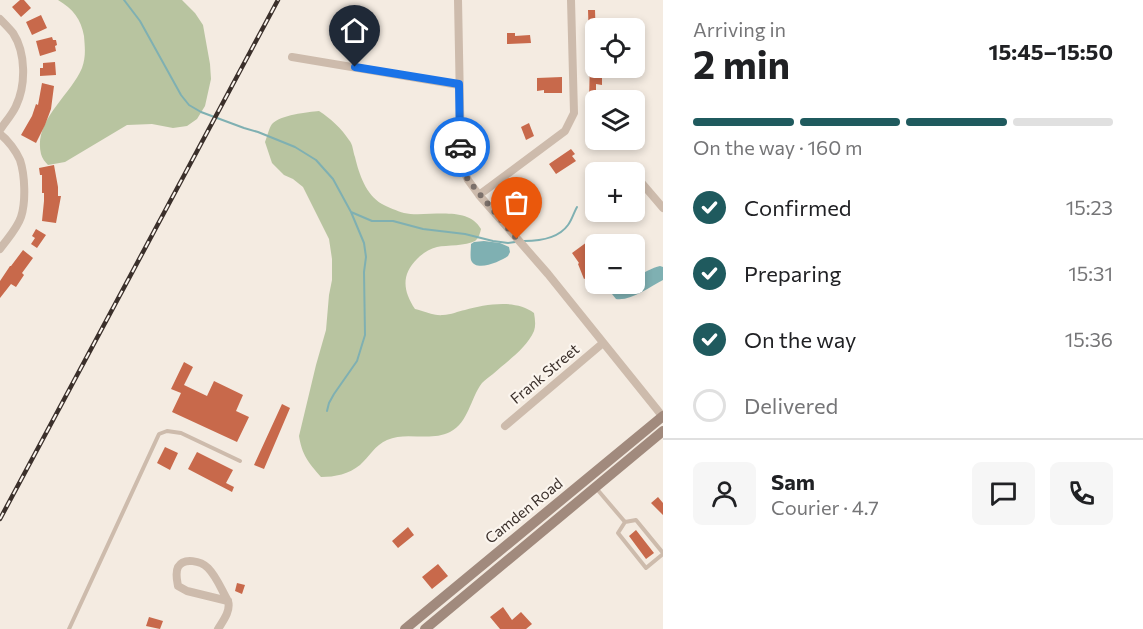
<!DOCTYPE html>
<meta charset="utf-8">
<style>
:root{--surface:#fff;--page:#f6f6f6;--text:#202124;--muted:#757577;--line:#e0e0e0;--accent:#1f5a5e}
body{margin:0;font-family:Commissioner,sans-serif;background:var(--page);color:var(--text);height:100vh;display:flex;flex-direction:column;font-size:22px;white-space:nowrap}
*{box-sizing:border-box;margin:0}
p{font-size:20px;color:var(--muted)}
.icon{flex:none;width:33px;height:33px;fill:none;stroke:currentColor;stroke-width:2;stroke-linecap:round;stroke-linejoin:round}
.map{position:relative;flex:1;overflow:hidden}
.sheet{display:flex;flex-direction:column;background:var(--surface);width:480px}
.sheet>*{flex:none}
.tools{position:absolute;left:585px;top:18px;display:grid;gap:12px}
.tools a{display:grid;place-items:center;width:60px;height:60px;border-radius:9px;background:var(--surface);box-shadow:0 3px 9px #0003;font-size:30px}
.pin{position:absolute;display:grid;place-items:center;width:51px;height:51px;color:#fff;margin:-62px -26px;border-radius:50% 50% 50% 0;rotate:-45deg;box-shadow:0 0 6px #0007}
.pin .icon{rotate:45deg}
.courier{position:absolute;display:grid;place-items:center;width:60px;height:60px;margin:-30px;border:4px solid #1a73e8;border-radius:50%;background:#fff;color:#222;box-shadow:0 2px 8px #0007}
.overview em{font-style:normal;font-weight:700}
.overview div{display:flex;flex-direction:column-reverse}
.overview{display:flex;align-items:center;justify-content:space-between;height:102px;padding:0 30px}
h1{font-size:39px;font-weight:700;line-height:45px}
.bar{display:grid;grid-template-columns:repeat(4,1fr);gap:9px 6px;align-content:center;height:72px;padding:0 30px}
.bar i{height:8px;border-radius:4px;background:var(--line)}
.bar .active{background:var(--accent)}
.bar p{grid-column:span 4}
.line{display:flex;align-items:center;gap:15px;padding:0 30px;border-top:2px solid var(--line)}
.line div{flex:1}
.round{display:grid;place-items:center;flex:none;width:63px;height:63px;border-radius:9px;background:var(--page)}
ol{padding:0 30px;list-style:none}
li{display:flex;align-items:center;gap:18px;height:66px}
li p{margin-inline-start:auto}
li .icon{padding:6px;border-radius:50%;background:var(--accent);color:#fff;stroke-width:4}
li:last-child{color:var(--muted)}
li i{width:33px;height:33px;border:3px solid var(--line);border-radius:50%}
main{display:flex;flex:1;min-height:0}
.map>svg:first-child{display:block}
</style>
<main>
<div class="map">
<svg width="663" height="629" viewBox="0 0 663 629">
<rect width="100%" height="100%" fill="#f4ebe1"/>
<path fill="#b8c4a0" d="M 58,0 L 182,0 L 195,13 L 203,25 L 210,64 L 211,79 L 205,106 L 197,119 L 187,126 L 173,128 L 152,124 L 127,125 L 65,162 L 48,165 C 45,162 42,158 41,154 C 33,121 70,96 82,68 C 86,57 85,48 84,36 C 81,19 73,9 58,0 Z
M 319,111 C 330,118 342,129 349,140 C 353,144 353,152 355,157 C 359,174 366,195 382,204 C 388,207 397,211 404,213 C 426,218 467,204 481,229 C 480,233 479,238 475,241 C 466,246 447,245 437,247 C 429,249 423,253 417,259 C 401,275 403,291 415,309 C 424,311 434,316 443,315 C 451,315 458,311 465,310 C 486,304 516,299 534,313 C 535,319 536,325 534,331 C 526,349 507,361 493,374 C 489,377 485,380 482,383 C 470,399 469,422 450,432 C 430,442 406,431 387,440 C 375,445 369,457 360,465 C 349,474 335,477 321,477 C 308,462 302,455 299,436 L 316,365 L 326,330 L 329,295 L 332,280 L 332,259 L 329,239 L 303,187 L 293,179 L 284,175 L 272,163 L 265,142 C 267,137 269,128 272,124 C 280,115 308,112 319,111 Z"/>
<path fill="#7fb0b2" d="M 484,241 L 500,243 L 509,247 L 510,252 L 508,256 C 501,261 476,273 471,260 C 470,256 471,248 471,244 L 474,242 Z
M 660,266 L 663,267 L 663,280 C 649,287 632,301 616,299 L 604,284 L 634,284 L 635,277 C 642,274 653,267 660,266 Z"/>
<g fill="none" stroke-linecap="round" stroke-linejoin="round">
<path stroke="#7fb0b2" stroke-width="2" d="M 124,0 L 140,21 L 181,95 L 189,105 L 201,112 L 244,128 L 258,132 L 295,147 L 316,160 L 333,179 L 351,212 L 364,243 L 366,257 L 364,272 L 365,335 L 357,361 L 334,394 L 329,403 L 327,411
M 351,212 L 372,221 L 393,221 L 423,229 L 465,234 L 493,241 L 508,243 L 515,242
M 524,241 C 539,241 558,239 568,225 C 572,220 574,212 577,207"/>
</g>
<path fill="#c8694b" d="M 20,0 L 24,0 L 31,8 L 21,17 L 12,7 Z
M 588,10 L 595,10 L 596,42 L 589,42 Z
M 41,15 L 47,28 L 32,35 L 26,22 Z
M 507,33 L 515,33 L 515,36 L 530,35 L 531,43 L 507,44 Z
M 52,37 L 53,40 L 56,40 L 57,45 L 55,46 L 56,51 L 40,56 L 36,41 Z
M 590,60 L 596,61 L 596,68 L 600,68 L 600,76 L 602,76 L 602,85 L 596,84 L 596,100 L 589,100 Z
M 55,62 L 56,75 L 40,76 L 40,68 L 43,68 L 43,63 Z
M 562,77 L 562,93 L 544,93 L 544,90 L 537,91 L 537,78 Z
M 42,83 L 54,86 L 51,109 L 45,125 L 36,143 L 21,135 L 32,116 L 36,104 L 38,105 Z
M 529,123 L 534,136 L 526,140 L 521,127 Z
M 571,149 L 575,154 L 572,156 L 576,161 L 556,174 L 549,164 Z
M 54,165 L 58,187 L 58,196 L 61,196 L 56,223 L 42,221 L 44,201 L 44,193 L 42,193 L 42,175 L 40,175 L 39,168 Z
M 36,229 L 46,235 L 37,248 L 31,244 L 35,238 L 32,236 Z
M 587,242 L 593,249 L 585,254 L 593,275 L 584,279 L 578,264 L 579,263 L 572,253 Z
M 23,250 L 33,258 L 22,273 L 24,275 L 16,287 L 11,284 L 0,298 L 0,281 L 10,266 L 11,266 Z
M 184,362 L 193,367 L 184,385 L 207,396 L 214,381 L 243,395 L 236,411 L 249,417 L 237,442 L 172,412 L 181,393 L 171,389 Z
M 282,404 L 290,408 L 264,469 L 254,465 Z
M 165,447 L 178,453 L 170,470 L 157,463 Z
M 197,452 L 233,470 L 226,483 L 234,487 L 232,492 L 188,469 Z
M 658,497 L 663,503 L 663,515 L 651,503 Z
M 408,527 L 414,535 L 398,548 L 392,541 Z
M 636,530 L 654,553 L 646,559 L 629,536 Z
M 438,564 L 448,576 L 432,589 L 422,577 Z
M 237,583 L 245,585 L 242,594 L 235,591 Z
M 503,607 L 512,620 L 521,612 L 532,624 L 526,629 L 500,629 L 490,617 Z
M 149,617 L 163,621 L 160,629 L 146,626 Z"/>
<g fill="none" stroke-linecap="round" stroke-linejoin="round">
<path stroke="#cdbbac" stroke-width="4" d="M 596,488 L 625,522
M 625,522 L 618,533 L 646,568 L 663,554
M 625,522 L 636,520 L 663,553
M 69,629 L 159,434 L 167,431 L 181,433 L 240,461"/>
<path stroke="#cdbbac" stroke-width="8" d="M 458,0 L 461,155 L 463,169 L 468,180 L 479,195 L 548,274 L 663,417
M 0,19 C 4,23 9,28 13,33 C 26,53 26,85 16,106 C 12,115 5,122 0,130
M 292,57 L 459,85
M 0,134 C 8,140 16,151 20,160 C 25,175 26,202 21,217 C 17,229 7,239 0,249
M 634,174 L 663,208
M 479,195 L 565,131 L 574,113 L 571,0
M 505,426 L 603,343
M 218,629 C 223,621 231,611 228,601 C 222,591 217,577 208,568 C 201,561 184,557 178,567 C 175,573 177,580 178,586 L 187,591 L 228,601"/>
<path stroke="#a18a7d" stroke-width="10" d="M 405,629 L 663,416
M 425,629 L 663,431"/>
<g stroke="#3b302b" stroke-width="4.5">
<path id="rail" d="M 0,519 L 278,0"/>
</g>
<use href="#rail" stroke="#fbf5ee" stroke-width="2" stroke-dasharray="7" stroke-linecap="butt"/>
</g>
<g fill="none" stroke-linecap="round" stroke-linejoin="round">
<path stroke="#7c716b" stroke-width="6" stroke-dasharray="0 10.8" d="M 460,147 L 463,169 L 468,180 L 517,239"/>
<path stroke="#1a73e8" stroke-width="8" d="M 355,67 L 459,84 L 460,147"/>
</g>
<g text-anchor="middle" stroke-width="4.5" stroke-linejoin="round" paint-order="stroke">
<g font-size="15" fill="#3b302b" stroke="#fbf5ee">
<text transform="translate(545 374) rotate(-40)" y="5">Frank Street</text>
<text transform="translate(524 511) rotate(-39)" y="5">Camden Road</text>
</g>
</g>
</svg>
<div class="tools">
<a><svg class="icon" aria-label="locate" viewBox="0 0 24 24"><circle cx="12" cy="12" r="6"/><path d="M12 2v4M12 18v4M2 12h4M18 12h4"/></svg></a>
<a><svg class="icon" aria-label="layers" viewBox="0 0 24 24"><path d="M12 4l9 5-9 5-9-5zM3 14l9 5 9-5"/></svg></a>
<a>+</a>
<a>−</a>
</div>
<div class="pin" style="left:517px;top:239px;background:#ea580c"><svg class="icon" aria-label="bag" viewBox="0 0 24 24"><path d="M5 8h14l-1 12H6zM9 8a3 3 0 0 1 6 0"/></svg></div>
<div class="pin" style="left:355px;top:67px;background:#1f2937"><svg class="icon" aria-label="home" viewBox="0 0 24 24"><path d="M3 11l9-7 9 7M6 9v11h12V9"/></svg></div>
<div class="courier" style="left:460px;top:147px"><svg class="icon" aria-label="car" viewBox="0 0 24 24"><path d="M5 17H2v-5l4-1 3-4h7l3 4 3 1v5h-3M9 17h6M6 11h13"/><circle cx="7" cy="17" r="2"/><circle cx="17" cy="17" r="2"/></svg></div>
</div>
<section class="sheet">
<div class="overview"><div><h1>2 min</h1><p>Arriving in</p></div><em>15:45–15:50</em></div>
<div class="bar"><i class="active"></i><i class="active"></i><i class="active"></i><i></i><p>On the way · 160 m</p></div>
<ol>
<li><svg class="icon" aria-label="check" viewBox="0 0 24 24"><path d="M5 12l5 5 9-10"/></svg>Confirmed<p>15:23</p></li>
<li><svg class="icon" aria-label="check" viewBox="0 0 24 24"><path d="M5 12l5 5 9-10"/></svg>Preparing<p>15:31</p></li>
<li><svg class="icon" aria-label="check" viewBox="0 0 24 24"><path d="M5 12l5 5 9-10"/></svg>On the way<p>15:36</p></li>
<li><i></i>Delivered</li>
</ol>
<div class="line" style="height:108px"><a class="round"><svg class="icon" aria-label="person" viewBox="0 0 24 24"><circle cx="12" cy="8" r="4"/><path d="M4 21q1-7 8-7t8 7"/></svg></a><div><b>Sam</b><p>Courier · 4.7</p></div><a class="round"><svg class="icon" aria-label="chat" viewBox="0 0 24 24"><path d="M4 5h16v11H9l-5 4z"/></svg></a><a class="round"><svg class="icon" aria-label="phone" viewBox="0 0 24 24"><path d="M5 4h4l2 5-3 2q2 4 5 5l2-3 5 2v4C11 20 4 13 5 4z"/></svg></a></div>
</section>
</main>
